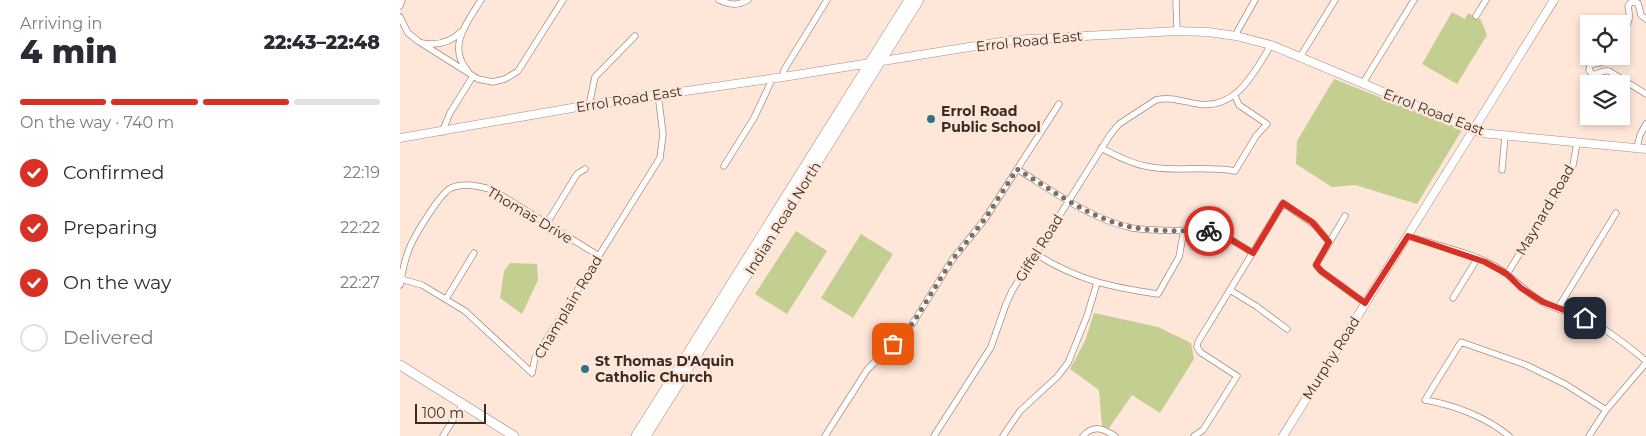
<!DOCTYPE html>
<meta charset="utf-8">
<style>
:root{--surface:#fff;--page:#f7f7f7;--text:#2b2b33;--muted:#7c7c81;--line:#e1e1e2;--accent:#d93025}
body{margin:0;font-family:Montserrat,sans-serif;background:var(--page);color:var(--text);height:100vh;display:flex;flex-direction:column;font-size:19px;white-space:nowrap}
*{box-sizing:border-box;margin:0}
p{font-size:16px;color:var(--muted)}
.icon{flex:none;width:28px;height:28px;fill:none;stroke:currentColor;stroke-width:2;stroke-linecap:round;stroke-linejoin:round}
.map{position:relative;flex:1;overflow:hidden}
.panel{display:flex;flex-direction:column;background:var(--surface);width:400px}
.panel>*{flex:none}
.buttons{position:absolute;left:1180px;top:15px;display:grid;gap:10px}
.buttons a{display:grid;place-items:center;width:50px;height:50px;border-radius:0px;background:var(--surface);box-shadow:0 2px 8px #0003;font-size:25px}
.scale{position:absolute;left:15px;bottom:12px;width:71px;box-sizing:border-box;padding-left:5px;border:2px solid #372c26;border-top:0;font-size:14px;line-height:18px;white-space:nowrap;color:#372c26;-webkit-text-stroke:4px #fee6d9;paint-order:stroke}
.pin{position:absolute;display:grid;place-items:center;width:42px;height:42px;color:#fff;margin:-21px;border-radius:10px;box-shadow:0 2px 8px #0006}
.courier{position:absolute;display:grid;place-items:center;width:50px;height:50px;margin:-25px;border:4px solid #d93025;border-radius:50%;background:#fff;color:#222;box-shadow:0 1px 6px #0007}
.overview em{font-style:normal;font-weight:800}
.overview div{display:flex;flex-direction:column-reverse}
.overview{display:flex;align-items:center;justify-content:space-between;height:85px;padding:0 20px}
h1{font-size:32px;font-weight:800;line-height:38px}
.bar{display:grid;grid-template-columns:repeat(4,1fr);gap:8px 5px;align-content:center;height:60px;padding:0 20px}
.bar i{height:6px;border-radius:4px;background:var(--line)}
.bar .on{background:var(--accent)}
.bar p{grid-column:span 4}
ol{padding:0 20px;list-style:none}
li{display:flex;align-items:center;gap:15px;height:55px}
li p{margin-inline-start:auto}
li .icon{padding:5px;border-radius:50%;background:var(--accent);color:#fff;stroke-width:4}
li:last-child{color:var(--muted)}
li i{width:28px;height:28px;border:2px solid var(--line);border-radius:50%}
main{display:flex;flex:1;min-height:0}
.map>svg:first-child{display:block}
</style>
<main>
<section class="panel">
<div class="overview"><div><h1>4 min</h1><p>Arriving in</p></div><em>22:43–22:48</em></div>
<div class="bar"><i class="on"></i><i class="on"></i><i class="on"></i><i></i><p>On the way · 740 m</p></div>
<ol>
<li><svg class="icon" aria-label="check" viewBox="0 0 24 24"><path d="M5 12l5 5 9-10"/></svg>Confirmed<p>22:19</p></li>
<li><svg class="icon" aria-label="check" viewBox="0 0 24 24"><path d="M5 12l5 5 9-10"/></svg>Preparing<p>22:22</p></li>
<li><svg class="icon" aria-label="check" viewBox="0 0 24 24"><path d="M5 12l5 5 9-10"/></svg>On the way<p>22:27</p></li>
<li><i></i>Delivered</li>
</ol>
</section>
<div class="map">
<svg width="1246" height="436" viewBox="0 0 1246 436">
<rect width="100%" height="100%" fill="#fee6d9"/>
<path fill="#c2cf91" d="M 1052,12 L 1065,19 L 1068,13 L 1081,20 L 1087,35 L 1057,84 L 1022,64 Z
M 934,79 L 1062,130 L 1017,204 L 955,185 L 932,187 L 896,164 L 897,141 Z
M 396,231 L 427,251 L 387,314 L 355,294 Z
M 461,234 L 493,254 L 453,318 L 421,298 Z
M 110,263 L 137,264 L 138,280 L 122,314 L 100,298 L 104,271 Z
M 694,313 L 758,327 L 791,343 L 794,359 L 760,413 L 732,395 L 709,428 L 702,426 L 699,390 L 670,369 L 685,341 Z"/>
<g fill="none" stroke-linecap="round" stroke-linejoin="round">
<g stroke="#a98d7f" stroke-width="7">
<path id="minor" d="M 319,0 C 330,5 337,6 348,0
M 776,0 L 777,31
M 0,6 L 2,0
M 1076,16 L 1086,0
M 0,17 L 8,33 L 18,41 L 78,79 L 93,82 L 105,79 L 118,71 L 163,0
M 1221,34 C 1229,22 1231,20 1228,6 L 1231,2 L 1238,3 L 1241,15 L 1246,19
M 836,36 L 838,30 L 855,0
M 22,43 C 37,46 51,42 62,31
M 1208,56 L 1202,62 L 1190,65 L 1189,70 L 1192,74 C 1198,76 1202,69 1209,71 L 1246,94
M 900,57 L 935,0
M 68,71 C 46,47 68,21 81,0
M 383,77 L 384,70 L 427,0
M 963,83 L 1014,0
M 189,105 L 195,77 L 235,36
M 42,132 L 50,113 L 73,76
M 701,148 C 715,155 729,163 745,166 C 774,173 805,165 835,171 L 856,136 L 867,124 L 839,105 L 835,96
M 1237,148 L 1240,135 L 1246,124
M 324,166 L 354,118 L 370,84 L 370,79
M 617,169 C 653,191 690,219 732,228 C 757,232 783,230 808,230 L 822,234 L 853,253
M 1102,170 L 1105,136
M 945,216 L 916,265 L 921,271 L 965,303
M 147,223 L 177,174 L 185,169
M 1008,236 C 1035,245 1074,253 1098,268 C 1114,278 1126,293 1144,303 C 1157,310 1173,313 1187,319 C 1209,331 1227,345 1246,361
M 636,254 C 677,280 710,287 758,294 L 779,257 L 784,230
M 1107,274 L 1166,179 L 1173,165 L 1177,143
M 1,279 L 22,285 L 65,311 L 132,373 L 135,358 L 260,158 L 263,134 L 258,94
M 0,285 C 2,274 4,262 8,252 C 12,239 40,193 51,188 C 64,182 80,186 93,190 L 199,256
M 830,290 L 856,306 L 887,329
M 1053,298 L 1077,259
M 46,299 L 74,253
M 1158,308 L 1216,213
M 43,436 L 63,404
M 425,436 L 467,370 L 513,323 L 552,260 L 585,219 L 659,104
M 534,436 L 591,347 L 606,304 L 612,291 L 710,135 L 719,124 L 756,100 C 771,96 784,102 798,104 C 836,110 854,73 871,45
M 603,436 L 620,411 L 657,377 L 668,363 L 687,316 L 697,283
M 683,436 C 694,424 704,429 715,436
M 794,436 L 803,430 L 837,376 L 800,352 L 797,347 L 798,342 L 883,203 L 915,225 L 929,242
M 1109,436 C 1086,417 1054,405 1025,400 L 1061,342 L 1126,365 L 1165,384 L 1206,410
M 1189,436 L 1206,410 L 1246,363"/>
</g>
<g stroke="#a98d7f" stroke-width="9">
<path id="tertiary" d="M 0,138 L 189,105 L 383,77 L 613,40 L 777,31 L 808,32 L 836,36 L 871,45 L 1081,133 L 1246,149
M 883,436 L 1154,0"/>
</g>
<g stroke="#a98d7f" stroke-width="10">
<path id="secondary" d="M 0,365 L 114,436
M 236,436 L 509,0
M 246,436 L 519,0"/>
</g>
<use href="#minor" stroke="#fff" stroke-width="5.5"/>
<use href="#tertiary" stroke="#fff" stroke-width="8"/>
<use href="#secondary" stroke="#fff" stroke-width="9"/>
</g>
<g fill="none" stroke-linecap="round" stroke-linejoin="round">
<path stroke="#7d6d65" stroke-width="5" stroke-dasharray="0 9" d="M 493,344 L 513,323 L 552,260 L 585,219 L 617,169 C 657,193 696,224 744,229 C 765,232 787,230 809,231"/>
<path stroke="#d93025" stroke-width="6" d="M 809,231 L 822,234 L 853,253 L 883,203 L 912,222 L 929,242 L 916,265 L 921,271 L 965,303 L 1008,236 L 1085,262 L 1107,274 L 1121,288 L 1143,302 L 1185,318"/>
</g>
<g fill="#317385" stroke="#fee6d9" stroke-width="2">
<circle cx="531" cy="119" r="5"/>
<circle cx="185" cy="369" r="5"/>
</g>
<g text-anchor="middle" stroke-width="5" stroke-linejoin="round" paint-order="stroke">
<g font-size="14" fill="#372c26" stroke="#fee6d9">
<text transform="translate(629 41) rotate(-6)" y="5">Errol Road East</text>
<text transform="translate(229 99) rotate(-9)" y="5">Errol Road East</text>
<text transform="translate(1034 112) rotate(21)" y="5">Errol Road East</text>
<text transform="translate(1145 210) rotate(-60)" y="5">Maynard Road</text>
<text transform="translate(130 215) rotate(31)" y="5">Thomas Drive</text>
<text transform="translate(383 218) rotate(-58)" y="5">Indian Road North</text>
<text transform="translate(639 248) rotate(-58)" y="5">Giffel Road</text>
<text transform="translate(168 307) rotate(-59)" y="5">Champlain Road</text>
<text transform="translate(931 358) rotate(-58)" y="5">Murphy Road</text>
</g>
<g font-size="14" font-weight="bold" fill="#372c26" stroke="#fee6d9" text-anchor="start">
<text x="541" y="116">Errol Road<tspan x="541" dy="16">Public School</tspan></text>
<text x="195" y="366">St Thomas D'Aquin<tspan x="195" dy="16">Catholic Church</tspan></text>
</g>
</g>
</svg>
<div class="buttons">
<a><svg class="icon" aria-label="locate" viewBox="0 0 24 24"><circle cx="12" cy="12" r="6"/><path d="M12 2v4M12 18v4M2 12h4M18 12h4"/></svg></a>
<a><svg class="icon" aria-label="layers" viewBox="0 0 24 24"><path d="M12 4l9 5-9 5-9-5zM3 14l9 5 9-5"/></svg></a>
</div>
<div class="scale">100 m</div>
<div class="pin" style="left:493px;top:344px;background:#ea580c"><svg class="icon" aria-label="bag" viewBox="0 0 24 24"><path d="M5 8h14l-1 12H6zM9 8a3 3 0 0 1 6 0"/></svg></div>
<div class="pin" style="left:1185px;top:318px;background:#1f2937"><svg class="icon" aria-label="home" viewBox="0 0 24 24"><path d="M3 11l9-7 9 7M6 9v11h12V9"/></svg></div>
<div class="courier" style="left:809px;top:231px"><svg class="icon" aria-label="bike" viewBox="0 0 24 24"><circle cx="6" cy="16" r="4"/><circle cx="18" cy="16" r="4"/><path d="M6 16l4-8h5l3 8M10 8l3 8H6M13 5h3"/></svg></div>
</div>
</main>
